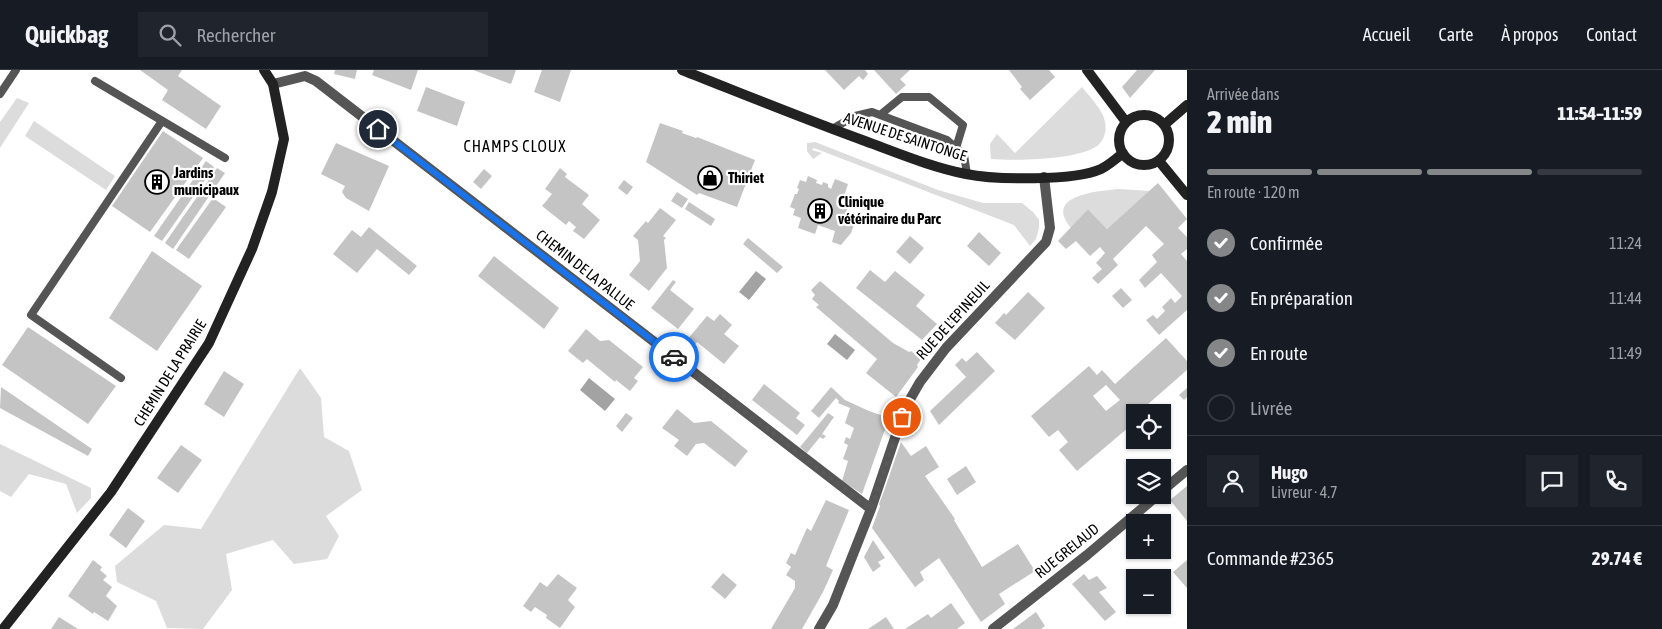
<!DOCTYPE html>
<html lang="fr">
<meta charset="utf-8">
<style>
:root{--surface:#171b24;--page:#20242c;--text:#f1f3f6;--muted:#9ea1a6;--line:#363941;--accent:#858687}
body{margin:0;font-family:"Asap Condensed",sans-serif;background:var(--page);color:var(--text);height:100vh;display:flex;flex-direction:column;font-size:19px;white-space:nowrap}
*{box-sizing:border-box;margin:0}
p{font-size:16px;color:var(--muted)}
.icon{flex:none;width:28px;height:28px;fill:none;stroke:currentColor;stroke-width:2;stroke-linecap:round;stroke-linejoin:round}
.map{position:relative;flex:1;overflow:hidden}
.sheet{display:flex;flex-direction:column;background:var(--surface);width:475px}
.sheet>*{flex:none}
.buttons{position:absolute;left:1126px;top:334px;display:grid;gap:10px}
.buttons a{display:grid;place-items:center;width:45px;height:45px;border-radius:0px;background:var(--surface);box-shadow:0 1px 4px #0004;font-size:25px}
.pin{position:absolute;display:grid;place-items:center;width:42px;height:42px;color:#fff;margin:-21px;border:2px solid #fff;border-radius:50%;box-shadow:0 1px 5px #0007}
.courier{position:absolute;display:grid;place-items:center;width:50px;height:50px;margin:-25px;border:4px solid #1a73e8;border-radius:50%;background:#fff;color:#222;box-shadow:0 1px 6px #0007}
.overview em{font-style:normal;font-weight:800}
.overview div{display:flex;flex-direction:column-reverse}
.overview{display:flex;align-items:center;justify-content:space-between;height:85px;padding:0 20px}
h1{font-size:32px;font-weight:800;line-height:38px}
.bar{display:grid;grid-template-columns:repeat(4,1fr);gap:8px 5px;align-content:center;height:60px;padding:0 20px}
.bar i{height:6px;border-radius:4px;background:var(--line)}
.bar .current{background:var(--accent)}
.bar p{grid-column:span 4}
.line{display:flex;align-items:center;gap:12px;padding:0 20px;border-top:1px solid var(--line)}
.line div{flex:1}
.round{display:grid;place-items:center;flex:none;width:52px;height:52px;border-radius:0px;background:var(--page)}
ol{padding:0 20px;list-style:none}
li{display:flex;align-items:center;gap:15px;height:55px}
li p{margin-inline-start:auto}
li .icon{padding:5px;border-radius:50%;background:var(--accent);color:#fff;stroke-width:4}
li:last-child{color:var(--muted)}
li i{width:28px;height:28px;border:2px solid var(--line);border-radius:50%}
header{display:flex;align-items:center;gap:30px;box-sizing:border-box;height:70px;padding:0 25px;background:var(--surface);border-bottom:1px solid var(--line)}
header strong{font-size:24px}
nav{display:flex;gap:28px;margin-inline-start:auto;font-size:18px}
.search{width:350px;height:45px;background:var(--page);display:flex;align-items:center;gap:12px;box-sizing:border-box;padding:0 18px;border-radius:0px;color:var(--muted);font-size:19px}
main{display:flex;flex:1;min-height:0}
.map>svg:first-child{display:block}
</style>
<header>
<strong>Quickbag</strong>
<div class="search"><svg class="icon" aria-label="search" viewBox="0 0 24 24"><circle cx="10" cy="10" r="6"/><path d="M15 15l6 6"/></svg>Rechercher</div>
<nav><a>Accueil</a><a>Carte</a><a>À propos</a><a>Contact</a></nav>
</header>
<main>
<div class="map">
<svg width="1187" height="559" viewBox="0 0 1187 559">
<rect width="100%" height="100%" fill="#fff"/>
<path fill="#dcdcdc" d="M 1082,17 C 1090,27 1103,40 1105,52 C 1107,60 1104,71 1097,76 C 1077,90 1016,91 991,89 L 990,74 L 997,64 L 1015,83 Z
M 17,28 L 29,33 L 0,78 L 0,52 Z
M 34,51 L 115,106 L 106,120 L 25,66 Z
M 815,72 L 938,120 L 983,133 L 1022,133 L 1033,142 L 1039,150 L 1039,158 L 1036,169 L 1030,176 L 1014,155 L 814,78 L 812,80 L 822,83 L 813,89 L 807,81 L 807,73 Z
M 1119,119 L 1150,121 L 1107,159 L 1088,139 L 1071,158 C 1043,125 1098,121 1119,119 Z
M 300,298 L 321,328 L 324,367 L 349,381 L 362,420 L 326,446 L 339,466 L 327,489 L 294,494 L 273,470 L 226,484 L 232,520 L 203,559 L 167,558 L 156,531 L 117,512 L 115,496 L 164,455 L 201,459 Z
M 0,374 L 91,418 L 91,428 L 77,443 L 66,414 L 29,404 L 11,427 L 0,421 Z"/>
<path fill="#a3a3a3" d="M 756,201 L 766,209 L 749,230 L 739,222 Z
M 835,264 L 855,280 L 847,290 L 827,274 Z
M 589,308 L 615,329 L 605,341 L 580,320 Z"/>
<path fill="#c4c4c4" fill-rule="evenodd" d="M 140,0 L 182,0 L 178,6 L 221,36 L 206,59 L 162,30 L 168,20 Z
M 335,0 L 357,0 L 355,9 L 334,4 Z
M 374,0 L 418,0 L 411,20 L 372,5 Z
M 473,0 L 516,0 L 511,14 Z
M 542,0 L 571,0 L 560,32 L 534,22 Z
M 825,0 L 865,0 L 868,4 L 863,10 L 859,6 L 844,20 Z
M 874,0 L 910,0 L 900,9 L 906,15 L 896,24 Z
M 1009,0 L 1049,0 L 1055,7 L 1030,30 L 1020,19 L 1022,17 Z
M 1137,0 L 1155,0 L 1130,28 L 1122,17 Z
M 426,17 L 465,32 L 457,56 L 417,41 Z
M 660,53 L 683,61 L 682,63 L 696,68 L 697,67 L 755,90 L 737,137 L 699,123 L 697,125 L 646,92 Z
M 163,61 L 203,88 L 150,162 L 112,136 Z
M 336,73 L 389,96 L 369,141 L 346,128 L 342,122 L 345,116 L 321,104 Z
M 206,91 L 214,97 L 162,171 L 154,166 Z
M 217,98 L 225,103 L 173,179 L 165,173 Z
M 560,98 L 567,104 L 565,107 L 589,125 L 582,134 L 600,150 L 584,169 L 573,161 L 576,157 L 569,151 L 566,155 L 542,136 L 552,124 L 545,119 Z
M 484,99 L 492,106 L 481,119 L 473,112 Z
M 808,106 L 817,110 L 816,113 L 822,115 L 823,112 L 828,114 L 828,117 L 831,119 L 835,109 L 848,114 L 842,132 L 846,134 L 847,139 L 846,144 L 856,149 L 851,163 L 841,175 L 832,172 L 835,161 L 818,155 L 815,164 L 798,158 L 801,148 L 793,145 L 795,139 L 790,137 L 795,124 L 797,124 L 799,119 L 797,118 L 800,110 L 806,112 Z
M 624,110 L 633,117 L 627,125 L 618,118 Z
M 1158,113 L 1187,149 L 1178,158 L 1187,167 L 1187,179 L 1181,184 L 1187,191 L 1187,240 L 1159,265 L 1146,250 L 1153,245 L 1157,249 L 1165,241 L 1162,237 L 1171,228 L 1175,233 L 1182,226 L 1161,203 L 1145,218 L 1139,210 L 1157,192 L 1152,185 L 1164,174 L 1146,156 L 1113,189 L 1118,195 L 1098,214 L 1092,208 L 1102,199 L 1096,193 L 1105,183 L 1100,177 L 1090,186 L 1076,171 L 1066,179 L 1058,171 L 1088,139 L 1107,159 Z
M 677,122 L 688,129 L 682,138 L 671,131 Z
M 213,128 L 226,137 L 189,189 L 176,180 Z
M 689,132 L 715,149 L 711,156 L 685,139 Z
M 660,138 L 676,150 L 663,166 L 666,168 L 664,170 L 667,198 L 649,221 L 629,205 L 640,191 L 638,170 L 633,166 L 646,151 L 648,153 Z
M 369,157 L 417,196 L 409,205 L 377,179 L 357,203 L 333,184 L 352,160 L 361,167 Z
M 979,162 L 1001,183 L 989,196 L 967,176 Z
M 910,166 L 924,178 L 910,194 L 896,182 Z
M 748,168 L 783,197 L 777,203 L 743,174 Z
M 152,181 L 202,216 L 157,281 L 109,248 Z
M 494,186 L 559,238 L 544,259 L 478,206 Z
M 870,200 L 885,212 L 895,201 L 925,225 L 916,236 L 937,254 L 922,270 L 856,218 Z
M 673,210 L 676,212 L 670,220 L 694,239 L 678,259 L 651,238 Z
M 820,211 L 893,273 L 909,282 L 911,281 L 921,289 L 917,295 L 918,297 L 896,327 L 866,303 L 877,289 L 816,237 L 819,235 L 812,229 L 815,225 L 811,220 Z
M 1121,218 L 1132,230 L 1123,238 L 1112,226 Z
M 1028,222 L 1045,238 L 1015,270 L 995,253 L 1004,243 L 1006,245 Z
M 720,244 L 732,255 L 724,264 L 739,276 L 724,294 L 697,272 L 694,276 L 687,270 L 707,246 L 714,251 Z
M 951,250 L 956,254 L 945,266 L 940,261 Z
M 28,257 L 116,316 L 88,354 L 2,295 Z
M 586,259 L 600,271 L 609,270 L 643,297 L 634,308 L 638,311 L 630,321 L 616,310 L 615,312 L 587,289 L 583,293 L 568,281 Z
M 1166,268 L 1187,291 L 1187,300 L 1139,342 L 1135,342 L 1135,352 L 1077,401 L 1059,380 L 1068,372 L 1058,360 L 1049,367 L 1031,346 L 1089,296 L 1097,305 L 1102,300 L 1115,314 ZM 1106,315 L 1120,330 L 1106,341 L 1093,326 Z
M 977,282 L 995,301 L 939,355 L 930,341 L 966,307 L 955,295 L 962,288 L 966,292 Z
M 224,301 L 244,314 L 224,347 L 204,334 Z
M 764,314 L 800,343 L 796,348 L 805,355 L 797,365 L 752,330 Z
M 1,317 L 92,379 L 88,386 L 0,338 Z
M 831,317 L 845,330 L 869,341 L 889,348 L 862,424 L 842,411 L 848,391 L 843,389 L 848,375 L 844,373 L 846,367 L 850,369 L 854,358 L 845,353 L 850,338 L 838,333 L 839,331 L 836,328 L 819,348 L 811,341 Z
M 1187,318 L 1187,327 L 1184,330 L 1179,325 Z
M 677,339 L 694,353 L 711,351 L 748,381 L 735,397 L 704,373 L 696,374 L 687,386 L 674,376 L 679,370 L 662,358 Z
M 626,343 L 633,348 L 622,362 L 616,356 Z
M 828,343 L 834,347 L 822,364 L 826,366 L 823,369 L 820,367 L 807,383 L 800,377 Z
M 901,372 L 911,386 L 926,376 L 939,397 L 925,406 L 955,449 L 954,450 L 982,497 L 1018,474 L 1035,501 L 999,524 L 1005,534 L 981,552 L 939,488 L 920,502 L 924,510 L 915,517 L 872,458 L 880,436 L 879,434 L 884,421 Z
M 181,375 L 202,390 L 178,423 L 157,408 Z
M 966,396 L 976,412 L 957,425 L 947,409 Z
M 1187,416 L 1187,451 L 1170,430 Z
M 826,430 L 849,440 L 826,496 L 833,500 L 823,522 L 802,559 L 771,559 L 795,518 L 795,511 L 786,505 L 791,497 L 786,493 L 791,483 L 795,485 L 807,458 L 811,461 Z
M 128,438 L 145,451 L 126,478 L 109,465 Z
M 873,470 L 885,488 L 878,492 L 881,496 L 873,502 L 864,487 Z
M 93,490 L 102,497 L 100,500 L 107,506 L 103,510 L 112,517 L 106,526 L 117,536 L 108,551 L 94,542 L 93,544 L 68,526 Z
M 1187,490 L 1187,518 L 1173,502 Z
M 723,503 L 737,515 L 725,529 L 711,517 Z
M 558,504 L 577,518 L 568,530 L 575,537 L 560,558 L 546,548 L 547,545 L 535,537 L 531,542 L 523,536 L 540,512 L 547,517 Z
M 1084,504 L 1089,510 L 1097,506 L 1107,518 L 1099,522 L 1116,542 L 1105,551 L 1072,514 Z
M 951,533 L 965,553 L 957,559 L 905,559 L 928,544 L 931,548 Z
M 1036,542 L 1045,556 L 1041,559 L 1013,559 Z
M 59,547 L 78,559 L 51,559 Z
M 886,547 L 894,559 L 868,559 Z"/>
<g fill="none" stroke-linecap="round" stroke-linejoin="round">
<path stroke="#555" stroke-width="8" d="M 95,11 L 225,88
M 0,24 L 16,0
M 880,45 L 902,27 L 929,27 L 963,55 L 956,78
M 832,59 L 855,46 L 872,42 L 947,70 L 964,85 L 967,104
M 121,308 L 31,245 L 162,51"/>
<path stroke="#555" stroke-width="10" d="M 273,14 L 305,6 L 316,11 L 871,439
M 1162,421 L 1187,400
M 819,559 L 833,535 L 871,439 L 902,347 L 909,331 L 920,312 L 946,278 L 1046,172 L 1050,158 L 1044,107
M 993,559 L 1087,485 L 1158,425"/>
<path stroke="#222" stroke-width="10" d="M 682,0 C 743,24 804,49 865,71 C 898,83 931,97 966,104 C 995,110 1075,111 1101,99 C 1109,95 1116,89 1123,83
M 1087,0 L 1126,52
M1119 70a25 25 0 1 1 50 0a25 25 0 1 1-50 0Z
M 1164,55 L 1187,35
M 1159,91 L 1187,125
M 3,559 L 111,422 L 209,273 L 252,179 L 272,122 L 284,69 L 273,14 L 264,0"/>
</g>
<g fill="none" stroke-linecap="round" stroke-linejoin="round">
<path stroke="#595959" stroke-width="5" stroke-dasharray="0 9" d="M 674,287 L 871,439 L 902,347"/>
<path stroke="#1a73e8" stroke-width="6" d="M 378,59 L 674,287"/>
</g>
<defs>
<g id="shop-ring" transform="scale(1.25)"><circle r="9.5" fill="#fff" stroke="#000" stroke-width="1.5"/><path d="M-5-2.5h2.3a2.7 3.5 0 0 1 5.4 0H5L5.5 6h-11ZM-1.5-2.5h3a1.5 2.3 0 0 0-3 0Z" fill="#000"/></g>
<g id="building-ring" transform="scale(1.25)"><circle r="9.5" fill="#fff" stroke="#000" stroke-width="1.5"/><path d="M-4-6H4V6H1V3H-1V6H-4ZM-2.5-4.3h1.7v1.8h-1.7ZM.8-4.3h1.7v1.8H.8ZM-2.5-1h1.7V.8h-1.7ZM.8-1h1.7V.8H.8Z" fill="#000"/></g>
</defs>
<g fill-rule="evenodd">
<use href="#shop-ring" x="710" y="108"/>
<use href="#building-ring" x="157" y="112"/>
<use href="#building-ring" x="820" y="141"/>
</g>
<g text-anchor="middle" stroke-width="4.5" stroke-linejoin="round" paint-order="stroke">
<g font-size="15" fill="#000" stroke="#fff">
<text transform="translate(905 67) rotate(18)" y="5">AVENUE DE SAINTONGE</text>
<text transform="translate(585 200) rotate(38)" y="5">CHEMIN DE LA PALLUE</text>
<text transform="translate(953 250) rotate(-48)" y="5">RUE DE L'EPINEUIL</text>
<text transform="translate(170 303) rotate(-58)" y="5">CHEMIN DE LA PRAIRIE</text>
<text transform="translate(1067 481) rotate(-39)" y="5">RUE GRELAUD</text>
</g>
<g font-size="15" font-weight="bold" fill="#000" stroke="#fff" text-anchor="start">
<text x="174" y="108">Jardins<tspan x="174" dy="17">municipaux</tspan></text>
<text x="728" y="113">Thiriet</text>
<text x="838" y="137">Clinique<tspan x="838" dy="17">vétérinaire du Parc</tspan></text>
</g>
<g font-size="16" letter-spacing="1" fill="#000" stroke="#fff">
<text x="515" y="82">CHAMPS CLOUX</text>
</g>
</g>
</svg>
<div class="buttons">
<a><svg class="icon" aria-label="locate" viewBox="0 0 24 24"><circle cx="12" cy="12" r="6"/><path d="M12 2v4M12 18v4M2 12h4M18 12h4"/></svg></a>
<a><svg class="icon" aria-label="layers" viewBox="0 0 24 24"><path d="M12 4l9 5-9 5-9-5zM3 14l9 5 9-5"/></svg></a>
<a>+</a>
<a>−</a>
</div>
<div class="pin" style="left:902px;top:347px;background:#ea580c"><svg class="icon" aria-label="bag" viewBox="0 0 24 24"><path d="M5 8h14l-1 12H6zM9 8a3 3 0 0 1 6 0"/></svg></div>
<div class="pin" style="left:378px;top:59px;background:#1f2937"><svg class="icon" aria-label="home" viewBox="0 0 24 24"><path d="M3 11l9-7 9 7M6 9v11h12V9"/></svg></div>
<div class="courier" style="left:674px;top:287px"><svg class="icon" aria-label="car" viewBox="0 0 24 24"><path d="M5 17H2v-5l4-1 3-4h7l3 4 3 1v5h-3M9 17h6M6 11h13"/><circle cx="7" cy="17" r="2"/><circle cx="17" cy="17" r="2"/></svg></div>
</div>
<section class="sheet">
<div class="overview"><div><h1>2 min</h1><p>Arrivée dans</p></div><em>11:54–11:59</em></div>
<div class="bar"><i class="current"></i><i class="current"></i><i class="current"></i><i></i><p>En route · 120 m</p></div>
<ol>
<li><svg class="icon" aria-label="check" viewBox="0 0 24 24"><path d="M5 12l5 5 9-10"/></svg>Confirmée<p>11:24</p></li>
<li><svg class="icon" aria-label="check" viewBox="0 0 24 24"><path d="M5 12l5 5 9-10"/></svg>En préparation<p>11:44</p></li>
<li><svg class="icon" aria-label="check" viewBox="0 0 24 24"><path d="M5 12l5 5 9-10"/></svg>En route<p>11:49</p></li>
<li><i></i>Livrée</li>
</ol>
<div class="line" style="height:90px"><a class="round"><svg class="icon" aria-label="person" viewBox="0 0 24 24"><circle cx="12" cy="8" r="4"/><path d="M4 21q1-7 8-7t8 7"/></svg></a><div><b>Hugo</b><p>Livreur · 4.7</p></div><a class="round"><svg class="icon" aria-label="chat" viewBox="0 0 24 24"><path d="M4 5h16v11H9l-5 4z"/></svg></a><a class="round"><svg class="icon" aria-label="phone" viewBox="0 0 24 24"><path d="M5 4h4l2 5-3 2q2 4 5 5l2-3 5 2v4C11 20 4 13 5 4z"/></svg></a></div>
<div class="line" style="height:65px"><div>Commande #2365</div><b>29.74 €</b></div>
</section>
</main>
